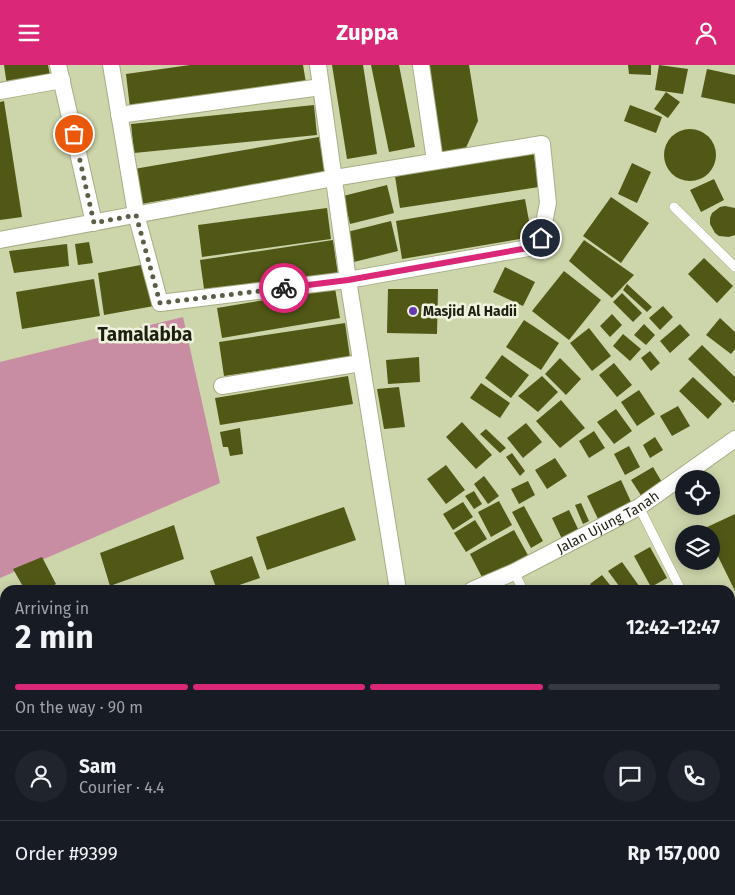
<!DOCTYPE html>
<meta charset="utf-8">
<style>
:root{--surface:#171b24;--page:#20242c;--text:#f1f3f6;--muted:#9ea1a6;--line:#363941;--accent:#db2777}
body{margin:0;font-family:"Fira Sans",sans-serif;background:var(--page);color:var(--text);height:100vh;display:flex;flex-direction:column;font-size:19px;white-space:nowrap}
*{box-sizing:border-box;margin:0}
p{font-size:16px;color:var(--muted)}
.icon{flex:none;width:28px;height:28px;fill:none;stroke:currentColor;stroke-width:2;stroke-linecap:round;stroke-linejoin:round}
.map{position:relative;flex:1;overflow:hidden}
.details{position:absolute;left:0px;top:520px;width:735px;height:310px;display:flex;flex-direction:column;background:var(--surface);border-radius:15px 15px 0 0;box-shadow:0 2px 12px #0003}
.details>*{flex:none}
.fabs{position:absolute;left:675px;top:405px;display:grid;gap:10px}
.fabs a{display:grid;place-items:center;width:45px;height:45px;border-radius:50%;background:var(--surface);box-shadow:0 2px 12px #0003;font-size:25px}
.pin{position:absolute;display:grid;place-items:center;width:42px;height:42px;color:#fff;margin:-21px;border:2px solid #fff;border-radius:50%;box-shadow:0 1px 5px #0007}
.courier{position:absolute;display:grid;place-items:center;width:50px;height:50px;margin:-25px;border:4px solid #db2777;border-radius:50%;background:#fff;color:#222;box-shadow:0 1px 6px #0007}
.overview em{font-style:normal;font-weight:700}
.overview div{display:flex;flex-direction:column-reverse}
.overview{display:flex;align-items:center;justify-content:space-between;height:85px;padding:0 15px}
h1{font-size:32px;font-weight:700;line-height:38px}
.bar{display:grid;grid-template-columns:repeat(4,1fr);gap:8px 5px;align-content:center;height:60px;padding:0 15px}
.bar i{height:6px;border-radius:4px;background:var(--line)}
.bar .current{background:var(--accent)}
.bar p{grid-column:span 4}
.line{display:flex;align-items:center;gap:12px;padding:0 15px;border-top:1px solid var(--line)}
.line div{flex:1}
.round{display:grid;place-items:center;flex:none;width:52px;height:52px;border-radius:26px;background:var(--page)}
header{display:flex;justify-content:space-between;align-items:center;height:65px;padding:0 15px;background:var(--accent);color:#fff;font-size:22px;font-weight:700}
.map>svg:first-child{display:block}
</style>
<header><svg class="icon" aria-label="menu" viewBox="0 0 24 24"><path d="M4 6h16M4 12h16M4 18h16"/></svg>Zuppa<svg class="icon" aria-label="person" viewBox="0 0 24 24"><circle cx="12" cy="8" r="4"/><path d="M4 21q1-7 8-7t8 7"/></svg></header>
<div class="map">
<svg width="735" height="830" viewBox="0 0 735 830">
<rect width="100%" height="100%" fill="#cdd5ab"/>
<path fill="#c98da3" d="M 183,252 L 220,418 L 0,513 L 0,297 Z"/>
<path fill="#515816" d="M 4,0 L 48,0 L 51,15 L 7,21 Z
M 190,0 L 303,0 L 306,18 L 130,43 L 126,9 Z
M 332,0 L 363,0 L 377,89 L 347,94 Z
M 371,0 L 399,0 L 415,82 L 389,87 Z
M 427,0 L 469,0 L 478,56 L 465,85 L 441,89 Z
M 628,0 L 651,0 L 651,10 L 629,9 Z
M 659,0 L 688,4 L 683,29 L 655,25 Z
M 707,4 L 735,10 L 735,39 L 701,32 Z
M 666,27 L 680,37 L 668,53 L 654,44 Z
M 4,36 L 22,152 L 0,155 L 0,37 Z
M 314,40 L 317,70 L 134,88 L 131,59 Z
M 630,40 L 662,52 L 656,68 L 624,56 Z
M664 90a26 26 0 1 1 52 0a26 26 0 1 1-52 0Z
M 319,72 L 325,107 L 141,139 L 134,104 Z
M 533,85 L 539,122 L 400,143 L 394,105 Z
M 632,98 L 651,107 L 637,138 L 618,129 Z
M 714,114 L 724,135 L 701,147 L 690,125 Z
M 387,120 L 394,148 L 350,159 L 343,131 Z
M 611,132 L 649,158 L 621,198 L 583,171 Z
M 525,134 L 532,172 L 402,194 L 396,156 Z
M 725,141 L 735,143 L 735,170 L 729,172 L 719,171 L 715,168 L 710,159 L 710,153 L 712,148 L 720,142 Z
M 327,143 L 331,174 L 202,192 L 198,160 Z
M 391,156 L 398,186 L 354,197 L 347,167 Z
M 333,175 L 338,210 L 205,231 L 200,195 Z
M 584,175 L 634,210 L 612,233 L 569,196 Z
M 89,177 L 93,198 L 78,200 L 75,179 Z
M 67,179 L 69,201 L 14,208 L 9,186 Z
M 704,193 L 733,221 L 717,238 L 688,209 Z
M 146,199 L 154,241 L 104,250 L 98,208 Z
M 505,202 L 535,217 L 523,241 L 493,227 Z
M 564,206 L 601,235 L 569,275 L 532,246 Z
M 94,214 L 100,251 L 22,264 L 16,227 Z
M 627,219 L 652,242 L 647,247 L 623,225 Z
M 335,223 L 340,253 L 222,273 L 217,243 Z
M 388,224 L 438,224 L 437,269 L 387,268 Z
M 622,228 L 642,248 L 633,257 L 613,237 Z
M 663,241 L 673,252 L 660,265 L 649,253 Z
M 612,249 L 622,260 L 610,272 L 600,261 Z
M 720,253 L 735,267 L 735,284 L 731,289 L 706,270 Z
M 524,255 L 559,278 L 541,305 L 506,282 Z
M 345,258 L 350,292 L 224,311 L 219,277 Z
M 644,259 L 655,270 L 646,280 L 634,270 Z
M 680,259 L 690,270 L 670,288 L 660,276 Z
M 589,263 L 611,291 L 592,306 L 570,278 Z
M 623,269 L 641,284 L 630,296 L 613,281 Z
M 702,280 L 735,312 L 735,335 L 733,338 L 688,294 Z
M 650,286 L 660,298 L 651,306 L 641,293 Z
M 502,290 L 529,310 L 511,333 L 485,313 Z
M 419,292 L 420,317 L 388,319 L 386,295 Z
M 560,293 L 581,314 L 566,330 L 545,309 Z
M 614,298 L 632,320 L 617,332 L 599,310 Z
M 348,311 L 353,339 L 220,360 L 215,333 Z
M 542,311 L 558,327 L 538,347 L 518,331 Z
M 693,312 L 722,339 L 708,354 L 679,326 Z
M 481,318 L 510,338 L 500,353 L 470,333 Z
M 399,322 L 405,362 L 384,364 L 377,324 Z
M 639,325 L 655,349 L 637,361 L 621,337 Z
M 561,335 L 585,363 L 560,383 L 536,356 Z
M 678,341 L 690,361 L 672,371 L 660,351 Z
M 616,344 L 632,366 L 614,379 L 597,357 Z
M 462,357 L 492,390 L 476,404 L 446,372 Z
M 526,358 L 542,377 L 523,393 L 507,373 Z
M 240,363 L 243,389 L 230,391 L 228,382 L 223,382 L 220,367 Z
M 486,364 L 506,383 L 500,388 L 480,369 Z
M 594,366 L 605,383 L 589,393 L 579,376 Z
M 655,372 L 663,385 L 650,393 L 643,380 Z
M 629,381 L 640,402 L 625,410 L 614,389 Z
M 512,388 L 525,406 L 520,411 L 506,392 Z
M 555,393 L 567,411 L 547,424 L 535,405 Z
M 446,400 L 465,425 L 446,439 L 427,414 Z
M 653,402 L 663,419 L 642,432 L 631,415 Z
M 484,411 L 499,431 L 488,439 L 474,419 Z
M 621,415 L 632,439 L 599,456 L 587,431 Z
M 528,416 L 535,430 L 519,439 L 511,424 Z
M 474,426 L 482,439 L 474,444 L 465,431 Z
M 499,436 L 512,460 L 491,472 L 478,447 Z
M 463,437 L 473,452 L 453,465 L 443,449 Z
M 581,438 L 589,456 L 583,459 L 575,440 Z
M 524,441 L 543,476 L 531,483 L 512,447 Z
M 344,442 L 356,475 L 267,505 L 256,472 Z
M 569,445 L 579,466 L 562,474 L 552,453 Z
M 735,449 L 735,526 L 711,477 L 711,469 L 707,469 L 705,463 Z
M 475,455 L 487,474 L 466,487 L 454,468 Z
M 174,460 L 184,494 L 110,521 L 100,488 Z
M 514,465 L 529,492 L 484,516 L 470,489 Z
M 650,482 L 667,513 L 651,522 L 634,491 Z
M 252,491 L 260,513 L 225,525 L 217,525 L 210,506 Z
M 42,492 L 56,519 L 46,525 L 25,525 L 13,504 Z
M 622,497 L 642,525 L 622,525 L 608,506 Z
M 602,510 L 614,525 L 594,525 L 590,519 Z
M 2,540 L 5,545 L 5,621 L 1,623 L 0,622 L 0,542 Z
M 733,664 L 735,668 L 735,769 L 730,772 L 730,666 Z
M 735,822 L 735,830 L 720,830 L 719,828 L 730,825 L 730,824 Z
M 202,825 L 223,825 L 213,830 L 204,830 Z
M 232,825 L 259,825 L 249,830 L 234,830 Z
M 464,825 L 481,825 L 483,830 L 451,830 Z
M 601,825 L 624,825 L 615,830 L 604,830 Z"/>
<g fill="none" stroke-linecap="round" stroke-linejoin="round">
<g stroke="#a7ad85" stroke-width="10">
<path id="service" d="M 674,142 L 735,202
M 639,442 L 681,525
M 514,507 L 523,525
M 730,620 L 735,630
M 0,771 L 5,767
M 175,825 L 177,830
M 493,825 L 495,830
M 683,825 L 686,830
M 268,830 L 279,825"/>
</g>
<g stroke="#a7ad85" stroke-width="18">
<g id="minor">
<path d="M 58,0 L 94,158"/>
<path d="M 318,0 L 348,215 L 398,525"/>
<path d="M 421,0 L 435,96"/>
<path d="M 0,26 L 62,15"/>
<path d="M 119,50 L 321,22"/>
<path d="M 0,175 L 334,113 L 542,79 L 548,138 L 541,173 L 535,181 L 528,183 L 348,215 L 160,238 L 136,149 L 111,0"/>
<path d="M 222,321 L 361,298"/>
<path id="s1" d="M 472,525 L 514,507 L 639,442 L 735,374"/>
<path d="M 0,704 L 5,718"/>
</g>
</g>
<use href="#service" stroke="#fff" stroke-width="9"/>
<use href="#minor" stroke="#fff" stroke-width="16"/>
</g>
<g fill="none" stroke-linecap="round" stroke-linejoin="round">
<path stroke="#5b5f46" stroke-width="5" stroke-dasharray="0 9" d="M 74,69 L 94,158 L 136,150 L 160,238 L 284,223"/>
<path stroke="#db2777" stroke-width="6" d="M 284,223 L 348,215 L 528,183 L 535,181 L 541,173"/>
</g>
<circle fill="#673ab2" stroke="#eff3de" stroke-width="2" cx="413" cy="246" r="5"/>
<g text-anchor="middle" stroke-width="5" stroke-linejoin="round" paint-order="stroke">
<g font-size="14" font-weight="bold" fill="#1d1f10" stroke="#eff3de" text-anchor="start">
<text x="423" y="251">Masjid Al Hadii</text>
</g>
<g font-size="14" fill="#1d1f10" stroke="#eff3de">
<text dy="5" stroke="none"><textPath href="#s1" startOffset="152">Jalan Ujung Tanah</textPath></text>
</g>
<g font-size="19" font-weight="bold" fill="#1d1f10" stroke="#eff3de">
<text x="145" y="276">Tamalabba</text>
</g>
</g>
</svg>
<div class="fabs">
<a><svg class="icon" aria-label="locate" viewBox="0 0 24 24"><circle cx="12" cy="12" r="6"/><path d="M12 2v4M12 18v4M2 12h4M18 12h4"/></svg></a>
<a><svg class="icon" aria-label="layers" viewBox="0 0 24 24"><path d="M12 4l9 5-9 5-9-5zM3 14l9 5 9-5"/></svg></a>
</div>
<div class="pin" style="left:74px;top:69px;background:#ea580c"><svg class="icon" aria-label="bag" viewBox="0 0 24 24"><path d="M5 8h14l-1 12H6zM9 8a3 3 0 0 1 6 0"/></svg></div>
<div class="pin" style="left:541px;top:173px;background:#1f2937"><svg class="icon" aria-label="home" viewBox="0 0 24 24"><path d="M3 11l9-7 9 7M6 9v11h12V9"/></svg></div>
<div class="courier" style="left:284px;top:223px"><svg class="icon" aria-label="bike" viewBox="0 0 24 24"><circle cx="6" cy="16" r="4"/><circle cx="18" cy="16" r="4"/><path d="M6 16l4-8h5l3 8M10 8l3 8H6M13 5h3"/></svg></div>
<section class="details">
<div class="overview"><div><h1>2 min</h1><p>Arriving in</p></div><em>12:42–12:47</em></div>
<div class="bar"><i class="current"></i><i class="current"></i><i class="current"></i><i></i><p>On the way · 90 m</p></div>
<div class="line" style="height:90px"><a class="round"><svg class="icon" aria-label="person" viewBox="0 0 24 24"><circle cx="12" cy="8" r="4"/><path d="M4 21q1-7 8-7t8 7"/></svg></a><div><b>Sam</b><p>Courier · 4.4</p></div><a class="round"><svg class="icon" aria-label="chat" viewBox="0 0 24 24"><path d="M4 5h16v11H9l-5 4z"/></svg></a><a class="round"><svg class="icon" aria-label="phone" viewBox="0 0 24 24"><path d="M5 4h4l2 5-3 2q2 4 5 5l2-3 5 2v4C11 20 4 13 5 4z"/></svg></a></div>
<div class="line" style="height:65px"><div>Order #9399</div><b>Rp 157,000</b></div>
</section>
</div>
